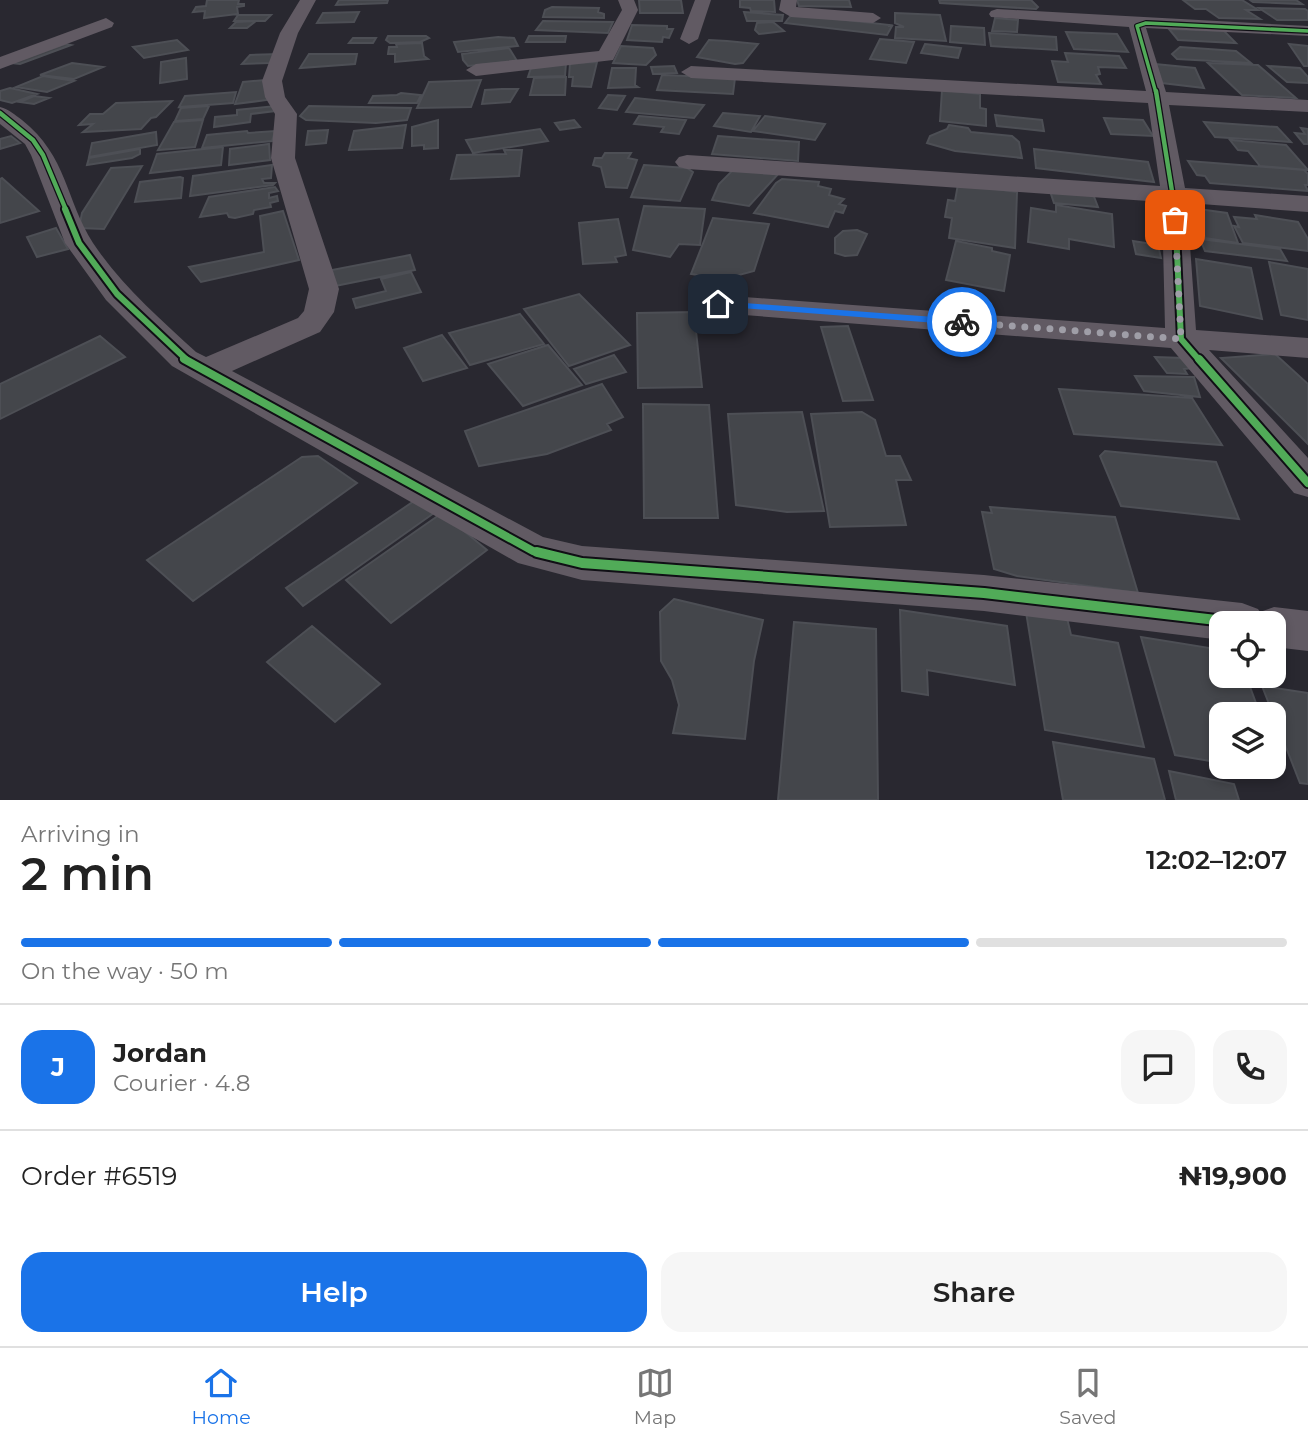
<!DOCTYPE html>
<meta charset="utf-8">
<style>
:root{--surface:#fff;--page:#f6f6f6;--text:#222;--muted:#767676;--line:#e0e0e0;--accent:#1a73e8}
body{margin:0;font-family:Montserrat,sans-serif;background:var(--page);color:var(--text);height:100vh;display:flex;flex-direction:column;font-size:26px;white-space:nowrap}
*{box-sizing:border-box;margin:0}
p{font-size:23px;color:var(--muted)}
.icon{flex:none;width:38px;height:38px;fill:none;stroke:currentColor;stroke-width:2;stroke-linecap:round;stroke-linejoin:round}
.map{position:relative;height:800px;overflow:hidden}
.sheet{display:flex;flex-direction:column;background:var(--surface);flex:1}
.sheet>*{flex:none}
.tools{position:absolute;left:1209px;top:611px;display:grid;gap:14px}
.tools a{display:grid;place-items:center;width:77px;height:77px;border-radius:14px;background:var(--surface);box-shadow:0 4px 10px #0003;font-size:35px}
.pin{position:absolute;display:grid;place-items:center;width:60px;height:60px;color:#fff;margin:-30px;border-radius:14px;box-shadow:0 4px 10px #0006}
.courier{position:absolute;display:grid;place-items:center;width:70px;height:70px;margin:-35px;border:5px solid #1a73e8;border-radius:50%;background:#fff;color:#222;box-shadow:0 2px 9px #0007}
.summary em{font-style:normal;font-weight:600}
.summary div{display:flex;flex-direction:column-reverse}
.summary{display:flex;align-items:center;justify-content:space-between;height:119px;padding:0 21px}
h1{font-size:46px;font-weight:600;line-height:52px}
.bar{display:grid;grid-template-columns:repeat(4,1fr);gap:10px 7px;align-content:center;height:84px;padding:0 21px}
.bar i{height:9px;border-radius:5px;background:var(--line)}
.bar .current{background:var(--accent)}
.bar p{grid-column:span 4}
.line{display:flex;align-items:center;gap:18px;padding:0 21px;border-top:2px solid var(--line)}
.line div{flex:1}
.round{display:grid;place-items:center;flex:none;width:74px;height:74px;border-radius:21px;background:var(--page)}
.action{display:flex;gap:14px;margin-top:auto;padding:14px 21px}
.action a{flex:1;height:80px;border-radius:21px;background:var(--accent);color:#fff;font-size:28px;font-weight:600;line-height:80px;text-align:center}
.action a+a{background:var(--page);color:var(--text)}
.tab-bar{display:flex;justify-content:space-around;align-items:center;height:98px;border-top:2px solid var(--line);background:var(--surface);font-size:19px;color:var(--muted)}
.tab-bar a{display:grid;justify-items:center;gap:4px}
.tab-bar .current{color:var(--accent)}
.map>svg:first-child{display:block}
</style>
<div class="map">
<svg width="1308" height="800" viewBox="0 0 1308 800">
<rect width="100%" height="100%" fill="#292830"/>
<path fill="#44464b" stroke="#4d4f55" stroke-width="2" d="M 207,0 L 239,0 L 238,4 L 244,4 L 244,6 L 237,7 L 238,14 L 204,18 L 205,11 L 193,12 L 196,7 L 206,6 Z
M 339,0 L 388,0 L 387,3 L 336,5 Z
M 639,0 L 681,0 L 683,13 L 640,13 Z
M 740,0 L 774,0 L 775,12 L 751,11 L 750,8 L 740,7 Z
M 797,0 L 849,0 L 851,7 L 799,6 Z
M 939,0 L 1031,0 L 1038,7 L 1036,9 L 940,3 Z
M 1183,0 L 1242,0 L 1258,10 L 1246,10 L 1260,19 L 1219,18 L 1206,9 L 1195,9 Z
M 1250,0 L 1296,0 L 1302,4 L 1253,2 Z
M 552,7 L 599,8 L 598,12 L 604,14 L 604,18 L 543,17 L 545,10 Z
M 1259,8 L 1305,9 L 1308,11 L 1308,20 L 1277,20 Z
M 359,12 L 354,22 L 317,23 L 323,13 Z
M 744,12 L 783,15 L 782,21 L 747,21 Z
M 895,13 L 940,15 L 946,41 L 895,38 L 896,27 L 904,27 L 895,23 Z
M 792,14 L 890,25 L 888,26 L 892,26 L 887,35 L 785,23 Z
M 238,15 L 271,15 L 265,21 L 234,21 Z
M 995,18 L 1018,20 L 1017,32 L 992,31 Z
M 256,21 L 247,28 L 230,28 L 236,22 Z
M 543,21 L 613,22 L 608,33 L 536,30 Z
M 773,22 L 784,31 L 759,34 L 755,30 L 757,23 Z
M 632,25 L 667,26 L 667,29 L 673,29 L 669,38 L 663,37 L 662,42 L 627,40 Z
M 951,26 L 984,28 L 985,45 L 950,42 Z
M 1169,29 L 1224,31 L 1236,43 L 1178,40 Z
M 1066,32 L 1117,34 L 1128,52 L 1074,49 Z
M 989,33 L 1056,37 L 1057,50 L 991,46 Z
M 388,36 L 426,36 L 429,38 L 420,42 L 390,43 L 386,40 Z
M 529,36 L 566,36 L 565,42 L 526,42 Z
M 498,37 L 514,38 L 518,46 L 458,52 L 454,42 Z
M 353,38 L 376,38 L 373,43 L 349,43 Z
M 880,39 L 914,42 L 906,63 L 870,59 Z
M 177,40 L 188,50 L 144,58 L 133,47 Z
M 709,40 L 727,41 L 758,44 L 743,63 L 735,64 L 697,57 Z
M 422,43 L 424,56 L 428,59 L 395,62 L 395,54 L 388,54 L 389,47 L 397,47 L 396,44 Z
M 65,44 L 71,45 L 20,64 L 11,63 Z
M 925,44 L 961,48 L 958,58 L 921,53 Z
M 1289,44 L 1308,46 L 1308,66 L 1304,66 Z
M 621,46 L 653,48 L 656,55 L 646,65 L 613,63 Z
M 1180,47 L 1236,51 L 1251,63 L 1177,59 L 1172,54 Z
M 509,48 L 517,61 L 468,66 L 463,60 L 462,54 Z
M 1065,53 L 1119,56 L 1126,68 L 1098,67 L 1100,74 L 1096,75 L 1101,84 L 1058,82 L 1052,61 L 1068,62 Z
M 278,54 L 270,63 L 242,64 L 250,55 Z
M 309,54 L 357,54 L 355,64 L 300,68 Z
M 186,58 L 187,79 L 160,83 L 161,62 Z
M 597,62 L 591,87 L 572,86 L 573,77 L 569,77 L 570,63 Z
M 72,63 L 103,67 L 74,79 L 40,75 Z
M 566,63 L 565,76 L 528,77 L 532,65 Z
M 1208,63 L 1258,65 L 1296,98 L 1242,95 Z
M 1155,64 L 1195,68 L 1204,88 L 1162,83 Z
M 674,66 L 677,73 L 653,74 L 651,67 Z
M 1268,66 L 1300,68 L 1308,77 L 1308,83 L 1287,82 Z
M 612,68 L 636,68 L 635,85 L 638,87 L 608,88 Z
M 662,75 L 735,78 L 733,94 L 657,90 Z
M 43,76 L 74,81 L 47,92 L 16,87 Z
M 566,77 L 565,95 L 530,95 L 534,78 Z
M 265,80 L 267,100 L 235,104 L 243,82 Z
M 481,80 L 471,107 L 417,108 L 429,82 Z
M 10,88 L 37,94 L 12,103 L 0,100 L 0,91 Z
M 502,89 L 518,89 L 510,102 L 482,104 L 485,90 Z
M 942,90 L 980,94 L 980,108 L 986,109 L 986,126 L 940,121 Z
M 236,92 L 233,103 L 179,107 L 185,96 Z
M 401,93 L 421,95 L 417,103 L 369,103 L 373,96 L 397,95 Z
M 608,95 L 625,96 L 617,110 L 599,108 Z
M 34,96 L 49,98 L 34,104 L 20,102 Z
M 635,98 L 704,105 L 694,118 L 626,112 Z
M 172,101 L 156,117 L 151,118 L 141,129 L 83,132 L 93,124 L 79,125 L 90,114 L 103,114 L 116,103 Z
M 209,106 L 203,119 L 175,121 L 181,108 Z
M 275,106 L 275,111 L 251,114 L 250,122 L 214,127 L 215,117 L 237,115 L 237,110 Z
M 309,106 L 411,108 L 407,120 L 376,123 L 306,120 L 300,116 Z
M 723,113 L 760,116 L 751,132 L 714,126 Z
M 995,115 L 1042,120 L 1044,131 L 997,126 Z
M 639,116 L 686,120 L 679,134 L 661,132 L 664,127 L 634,124 Z
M 765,116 L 825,124 L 815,140 L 753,131 Z
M 1104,118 L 1143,120 L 1153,136 L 1111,134 Z
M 203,120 L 195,147 L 158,150 L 174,122 Z
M 438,120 L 438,148 L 424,149 L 424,145 L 412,146 L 412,127 Z
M 574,120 L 580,127 L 560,130 L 555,123 Z
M 1204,122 L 1277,127 L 1291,142 L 1215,137 Z
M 406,125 L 402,148 L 349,150 L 354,131 Z
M 949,125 L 968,128 L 971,132 L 1012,136 L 1019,142 L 1022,158 L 955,151 L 927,143 L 930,136 L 947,129 Z
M 1301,128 L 1308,129 L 1308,144 L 1304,144 L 1295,133 L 1305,134 Z
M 540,129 L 548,141 L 473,153 L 466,140 Z
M 328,130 L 326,143 L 306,145 L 308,131 Z
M 247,131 L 248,133 L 275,131 L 272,141 L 202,148 L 207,135 Z
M 156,132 L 157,145 L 89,157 L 92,143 Z
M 11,136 L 20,143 L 0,149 L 0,139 Z
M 718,136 L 799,142 L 798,161 L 712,154 Z
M 1230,140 L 1286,145 L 1308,170 L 1260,166 L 1248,151 L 1238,150 Z
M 269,144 L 270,160 L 229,165 L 230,149 Z
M 223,147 L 221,165 L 150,173 L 157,154 Z
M 140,149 L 140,154 L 132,158 L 87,165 L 89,158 Z
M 1034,149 L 1148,162 L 1154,182 L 1036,168 Z
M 504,150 L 522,150 L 519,176 L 451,179 L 457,155 L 506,154 Z
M 605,153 L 631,153 L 628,158 L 637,160 L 627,188 L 606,187 L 601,167 L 593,165 L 595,158 L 602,158 Z
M 1188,161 L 1304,170 L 1308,174 L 1308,185 L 1305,185 L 1308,191 L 1210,183 L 1205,176 L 1197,175 Z
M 272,165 L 271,178 L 262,179 L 264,183 L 275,183 L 273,185 L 190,196 L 193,176 Z
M 644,165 L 687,168 L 693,172 L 680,201 L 631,197 Z
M 142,166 L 104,229 L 79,228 L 82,213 L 111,168 Z
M 735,168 L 780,172 L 749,206 L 712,200 L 719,184 Z
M 180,177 L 183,178 L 181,198 L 135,202 L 140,182 Z
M 2,178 L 39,211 L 0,223 L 0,179 Z
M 782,179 L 819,182 L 818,186 L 831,189 L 829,195 L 844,199 L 839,204 L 846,206 L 843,213 L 835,211 L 828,227 L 754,213 L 776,183 Z
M 958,184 L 1017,192 L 1015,248 L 949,238 L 952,218 L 945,217 L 948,200 L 955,201 Z
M 275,187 L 278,191 L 269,193 L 269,198 L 277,196 L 278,201 L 270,203 L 271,207 L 254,210 L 253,214 L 235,218 L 229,217 L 227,213 L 200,217 L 209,197 Z
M 1050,191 L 1093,194 L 1098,207 L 1054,203 Z
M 1056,205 L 1112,214 L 1114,247 L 1069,239 L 1069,249 L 1028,242 L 1031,208 L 1056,212 Z
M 644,206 L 705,209 L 700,245 L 679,244 L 670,257 L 633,250 Z
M 1191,208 L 1227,213 L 1238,243 L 1205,238 L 1202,228 L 1196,227 Z
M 283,211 L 299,260 L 201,282 L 189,267 L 264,252 L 260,216 Z
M 1255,215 L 1298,222 L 1308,239 L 1308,251 L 1243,243 L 1234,226 L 1239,227 L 1234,217 L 1257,219 Z
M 713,218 L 769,224 L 754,271 L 724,279 L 691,274 Z
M 618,219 L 626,255 L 615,257 L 617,262 L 583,264 L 579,223 Z
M 56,228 L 68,249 L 37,257 L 27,237 Z
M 857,230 L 867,234 L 857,255 L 845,256 L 835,253 L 835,238 L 843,231 Z
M 1200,239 L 1280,249 L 1287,261 L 1205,251 Z
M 956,241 L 992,248 L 992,251 L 1010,255 L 1004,291 L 946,280 Z
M 1133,241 L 1158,245 L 1161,258 L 1136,254 Z
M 410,255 L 415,270 L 335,286 L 332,270 Z
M 1196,259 L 1251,268 L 1262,319 L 1200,306 Z
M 1269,262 L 1308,269 L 1308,320 L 1281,315 Z
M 411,272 L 421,292 L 356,308 L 353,299 L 386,291 L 381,279 Z
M 579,294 L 630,345 L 569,366 L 524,309 Z
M 694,312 L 702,387 L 638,388 L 637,313 Z
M 520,314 L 544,344 L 470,365 L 449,333 Z
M 848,326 L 873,400 L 843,401 L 821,327 Z
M 442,335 L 467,368 L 423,381 L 404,348 Z
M 100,336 L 125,357 L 0,419 L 0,384 Z
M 548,345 L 582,385 L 523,406 L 488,364 Z
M 1275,354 L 1308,384 L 1308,444 L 1221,358 Z
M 614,355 L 626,372 L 586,384 L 574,369 Z
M 1155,357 L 1184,358 L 1193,368 L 1184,369 L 1187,374 L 1167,373 Z
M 1135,376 L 1194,377 L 1200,397 L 1144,391 Z
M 602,384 L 623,417 L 607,424 L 611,430 L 547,454 L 479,466 L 465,431 Z
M 1059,389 L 1192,398 L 1222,445 L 1074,434 Z
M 643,404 L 709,405 L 718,518 L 644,518 Z
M 802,412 L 824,511 L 787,512 L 736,505 L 728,414 Z
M 862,412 L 875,420 L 886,456 L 900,456 L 911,480 L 896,480 L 906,525 L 830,527 L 811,414 Z
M 1105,451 L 1216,462 L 1239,519 L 1121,506 L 1100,456 Z
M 318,456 L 357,483 L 193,601 L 147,560 L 302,457 Z
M 417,499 L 434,513 L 303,606 L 286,588 Z
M 990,507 L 1115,517 L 1138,593 L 1017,576 L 994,569 L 982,512 L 992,513 Z
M 442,513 L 487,550 L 391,623 L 346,580 Z
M 674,599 L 763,620 L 754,661 L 745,739 L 673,733 L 679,705 L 672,680 L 661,661 L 660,612 Z
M 900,610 L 1007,626 L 1015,685 L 927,670 L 928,695 L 902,691 Z
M 1026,612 L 1067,618 L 1071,635 L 1118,643 L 1144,747 L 1045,730 Z
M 794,622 L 876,629 L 878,800 L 778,800 Z
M 312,626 L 380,684 L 335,722 L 267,662 Z
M 1141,637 L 1222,650 L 1222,676 L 1246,676 L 1260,714 L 1222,714 L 1222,763 L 1175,755 Z
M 1262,686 L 1308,693 L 1308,784 L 1300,783 Z
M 1053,742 L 1154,759 L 1165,800 L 1063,800 Z
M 1274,751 L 1282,773 L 1244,766 L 1274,766 Z
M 1169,771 L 1234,784 L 1239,800 L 1176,800 Z"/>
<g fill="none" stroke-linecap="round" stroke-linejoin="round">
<path fill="#615a63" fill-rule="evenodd" d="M 300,0 L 316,0 L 298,33 L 282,81 L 285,97 L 297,114 L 295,158 L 339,289 L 334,312 L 320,332 L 232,371 L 543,537 L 582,546 L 984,575 L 1242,603 L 1258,609 L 1260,612 L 1274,607 L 1308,611 L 1308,651 L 1274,647 L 1274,623 L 1222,623 L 1222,640 L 984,611 L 582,580 L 518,563 L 172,366 L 106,300 L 65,243 L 31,155 L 25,144 L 0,124 L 0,107 C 9,109 15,115 22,120 C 68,157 65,199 93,243 C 121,285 159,318 196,352 L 206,357 L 298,318 L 304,311 L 309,289 L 271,158 L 275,114 L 265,97 L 262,81 L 280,33 Z
M 618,0 L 634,0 L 638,10 L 613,60 L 476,76 L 466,70 L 476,64 L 599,51 L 622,10 Z
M 695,0 L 711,0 L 698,39 L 689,44 L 680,39 Z
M 781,0 L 797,0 L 796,7 L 873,13 L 881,18 L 873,23 L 791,17 L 779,10 Z
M 997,9 L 1308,26 L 1308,36 L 1146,28 L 1166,92 L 1308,100 L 1308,112 L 1169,105 L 1185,188 L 1308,196 L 1308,212 L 1187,203 L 1196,330 L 1308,338 L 1308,358 L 1209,350 L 1308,458 L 1308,497 L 1294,493 L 1171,348 L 718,313 L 707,310 L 703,304 L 707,298 L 718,295 L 1165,328 L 1162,202 L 687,169 L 679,167 L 675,162 L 679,157 L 687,155 L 1160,186 L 1148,103 L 691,78 L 681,72 L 691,66 L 1146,91 L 1129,27 L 991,17 L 989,14 L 991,11 Z
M 106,18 L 114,23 L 112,27 L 0,69 L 0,57 Z"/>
<g stroke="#100f15" stroke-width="6">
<path id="cycleway-far4" d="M 1156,93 L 1137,26 L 1146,23 L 1308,31"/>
</g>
<g stroke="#100f15" stroke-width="7">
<path id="cycleway-far3" d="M 1156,91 L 1175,210
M 0,113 L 33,140 L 43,155 L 66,210"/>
</g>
<g stroke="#100f15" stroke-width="10">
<path id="cycleway-far2" d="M 65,209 L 79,243 L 117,294 L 188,361
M 1175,209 L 1181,339 L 1200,361"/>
</g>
<g stroke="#100f15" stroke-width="12">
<path id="cycleway-far1" d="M 184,359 L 533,551 L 545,554
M 1199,359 L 1308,483"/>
</g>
<g stroke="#100f15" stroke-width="14">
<path id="cycleway" d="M 537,552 L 582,563 L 984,593 L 1242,623"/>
</g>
<use href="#cycleway-far4" stroke="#51ab58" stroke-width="3.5"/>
<use href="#cycleway-far3" stroke="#51ab58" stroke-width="4.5"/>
<use href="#cycleway-far2" stroke="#51ab58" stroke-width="6"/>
<use href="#cycleway-far1" stroke="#51ab58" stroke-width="8"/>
<use href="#cycleway" stroke="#51ab58" stroke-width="10"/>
</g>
<path fill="#1a73e8" d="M 718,301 L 962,319 L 967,322 L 962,325 L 715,306 L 715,302 Z"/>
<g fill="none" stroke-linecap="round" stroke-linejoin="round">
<path stroke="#9f9ea7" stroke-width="7" stroke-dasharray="0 12.6" d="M 962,322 L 1181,339 L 1175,220"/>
</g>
</svg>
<div class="tools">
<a><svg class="icon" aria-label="locate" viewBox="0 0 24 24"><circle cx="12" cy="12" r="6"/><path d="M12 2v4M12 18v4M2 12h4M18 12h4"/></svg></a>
<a><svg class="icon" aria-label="layers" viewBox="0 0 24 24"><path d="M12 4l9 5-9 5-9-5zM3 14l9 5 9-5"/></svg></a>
</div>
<div class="pin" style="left:1175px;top:220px;background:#ea580c"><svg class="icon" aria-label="bag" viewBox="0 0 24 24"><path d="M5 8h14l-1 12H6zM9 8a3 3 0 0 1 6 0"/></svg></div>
<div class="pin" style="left:718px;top:304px;background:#1f2937"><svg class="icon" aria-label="home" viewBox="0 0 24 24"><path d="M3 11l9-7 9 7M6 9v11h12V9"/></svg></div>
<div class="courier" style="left:962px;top:322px"><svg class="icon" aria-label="bike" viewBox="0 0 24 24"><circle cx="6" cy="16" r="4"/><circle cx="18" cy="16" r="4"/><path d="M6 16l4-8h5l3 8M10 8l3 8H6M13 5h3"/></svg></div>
</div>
<section class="sheet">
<div class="summary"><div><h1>2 min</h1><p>Arriving in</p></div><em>12:02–12:07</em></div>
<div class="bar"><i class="current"></i><i class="current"></i><i class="current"></i><i></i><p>On the way · 50 m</p></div>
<div class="line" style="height:126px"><b class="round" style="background:var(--accent);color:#fff">J</b><div><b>Jordan</b><p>Courier · 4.8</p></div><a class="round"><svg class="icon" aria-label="chat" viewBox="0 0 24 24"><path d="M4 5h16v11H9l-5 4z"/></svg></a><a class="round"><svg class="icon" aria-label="phone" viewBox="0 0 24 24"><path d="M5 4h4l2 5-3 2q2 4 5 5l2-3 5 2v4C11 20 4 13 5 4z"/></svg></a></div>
<div class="line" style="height:91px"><div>Order #6519</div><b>₦19,900</b></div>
<div class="action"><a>Help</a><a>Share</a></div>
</section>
<nav class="tab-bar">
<a class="current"><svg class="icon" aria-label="home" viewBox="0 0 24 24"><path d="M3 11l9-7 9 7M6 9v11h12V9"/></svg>Home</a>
<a><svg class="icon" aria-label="map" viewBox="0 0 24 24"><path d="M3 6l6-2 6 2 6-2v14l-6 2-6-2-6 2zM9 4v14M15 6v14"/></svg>Map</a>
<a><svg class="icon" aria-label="saved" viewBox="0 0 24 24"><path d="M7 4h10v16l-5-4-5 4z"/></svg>Saved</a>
</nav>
